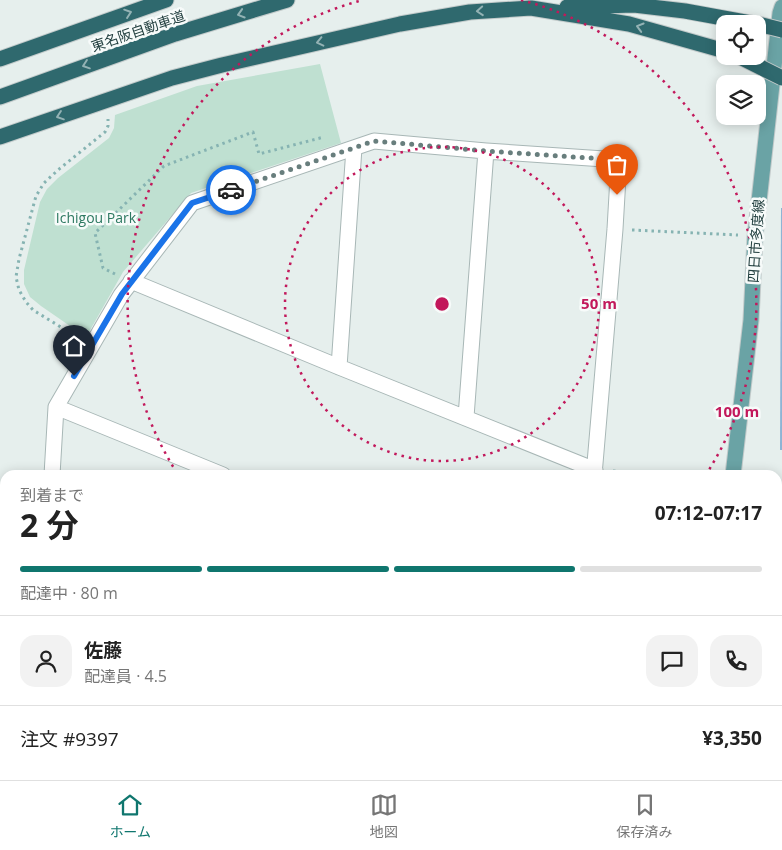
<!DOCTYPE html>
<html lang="ja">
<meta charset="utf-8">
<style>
:root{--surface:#fff;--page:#f2f2f2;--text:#222;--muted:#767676;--line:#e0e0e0;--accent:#0f766e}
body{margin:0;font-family:"Open Sans","Noto Sans JP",sans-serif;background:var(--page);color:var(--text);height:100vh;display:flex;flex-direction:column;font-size:19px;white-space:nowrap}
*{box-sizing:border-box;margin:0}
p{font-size:16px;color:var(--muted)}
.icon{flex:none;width:28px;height:28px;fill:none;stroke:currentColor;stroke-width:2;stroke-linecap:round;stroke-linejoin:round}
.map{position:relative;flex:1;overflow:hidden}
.details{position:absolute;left:0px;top:470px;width:782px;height:310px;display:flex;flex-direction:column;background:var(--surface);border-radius:15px 15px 0 0;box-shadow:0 2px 12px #0003}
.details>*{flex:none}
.tools{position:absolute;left:716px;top:15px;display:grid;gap:10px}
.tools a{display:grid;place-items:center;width:50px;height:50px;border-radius:10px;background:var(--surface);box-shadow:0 2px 12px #0003;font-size:25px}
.pin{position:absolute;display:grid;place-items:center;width:42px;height:42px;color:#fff;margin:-51px -21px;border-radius:50% 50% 50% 0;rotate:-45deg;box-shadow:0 0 5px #0007}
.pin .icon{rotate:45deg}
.courier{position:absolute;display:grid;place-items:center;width:50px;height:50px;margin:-25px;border:4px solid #1a73e8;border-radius:50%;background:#fff;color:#222;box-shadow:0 1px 6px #0007}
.head em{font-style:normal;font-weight:700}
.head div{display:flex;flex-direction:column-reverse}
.head{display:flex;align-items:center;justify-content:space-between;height:85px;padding:0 20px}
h1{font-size:32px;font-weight:700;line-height:38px}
.bar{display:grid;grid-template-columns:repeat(4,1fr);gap:8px 5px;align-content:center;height:60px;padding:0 20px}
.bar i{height:6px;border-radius:4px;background:var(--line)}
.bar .selected{background:var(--accent)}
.bar p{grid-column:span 4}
.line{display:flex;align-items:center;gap:12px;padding:0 20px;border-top:1px solid var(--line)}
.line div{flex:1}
.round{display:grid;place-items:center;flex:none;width:52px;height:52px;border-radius:15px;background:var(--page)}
.menu{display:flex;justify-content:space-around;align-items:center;height:70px;border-top:1px solid var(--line);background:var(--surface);font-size:14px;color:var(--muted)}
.menu a{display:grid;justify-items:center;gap:2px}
.menu .selected{color:var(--accent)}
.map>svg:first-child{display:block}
</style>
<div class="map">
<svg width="782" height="780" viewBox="0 0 782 780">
<rect width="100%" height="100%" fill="#e6efed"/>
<path fill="#bfe0d1" d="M 320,64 L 341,143 L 191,193 L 123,272 L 89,332 L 83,335 L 41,306 L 30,297 L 24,284 L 24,270 L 40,202 L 47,189 L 58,178 L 109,138 L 114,128 L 115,115 L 197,86 Z"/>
<path fill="#8eb4d4" d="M 781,208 L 782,208 L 782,450 L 780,450 Z"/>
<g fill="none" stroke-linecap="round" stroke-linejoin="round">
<g stroke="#a8b7b6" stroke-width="17">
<path id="street" d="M 131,281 L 339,367 L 595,470
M 339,367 L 354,148
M 56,407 L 223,475
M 466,417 L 486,151
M 52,475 L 56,407 L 121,295 L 192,203 L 374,141 L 486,151 L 619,160 L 615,229 L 594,475
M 778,640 L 782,638
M 176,775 L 189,780
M 567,775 L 580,780
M 18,780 L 24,775
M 137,780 L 139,775
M 496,780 L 498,775"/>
</g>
<g stroke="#c2caca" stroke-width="17">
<path id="primary" d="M 733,475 L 751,320 L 755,237 L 780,13 L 782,7
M 647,780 L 649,775"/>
</g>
<g stroke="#c2caca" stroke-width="17">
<path id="highway" d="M 567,7 L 634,5 L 685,11 L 756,24
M 0,59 L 166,0
M 0,97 L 175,34 L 287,0
M 0,137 L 172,78 L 222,65 L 400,24 L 470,12 L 531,8 L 629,24 L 725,51"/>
</g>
<path stroke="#86b3b2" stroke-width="3" stroke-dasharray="2.5 4" stroke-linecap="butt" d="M 632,230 L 738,235
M 115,274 L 103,268 L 95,233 L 164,166 L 253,132 L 259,154 L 324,137
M 77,337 L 33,310 L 26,302 L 19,290 L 16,277 L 19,259 L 36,196 L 44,183 L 58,170 L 105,132 L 108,126 L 108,119
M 613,471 L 650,475
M 778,488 L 782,488"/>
<use href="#street" stroke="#fff" stroke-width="15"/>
<use href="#primary" stroke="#6aa3a5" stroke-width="15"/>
<use href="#highway" stroke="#2f696e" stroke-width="15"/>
<g stroke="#c2caca" stroke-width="17" stroke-linecap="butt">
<path id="highway-bridge" d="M 758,24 L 782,30
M 738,56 L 782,78"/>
</g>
<use href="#highway-bridge" stroke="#2f696e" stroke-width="15"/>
</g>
<defs><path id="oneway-chevron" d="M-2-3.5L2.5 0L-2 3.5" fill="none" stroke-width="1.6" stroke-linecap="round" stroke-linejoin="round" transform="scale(1.25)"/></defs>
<g stroke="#93b2b4">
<use href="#oneway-chevron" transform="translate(480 11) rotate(176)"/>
<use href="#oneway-chevron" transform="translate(128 13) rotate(-19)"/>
<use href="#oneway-chevron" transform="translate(241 14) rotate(163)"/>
<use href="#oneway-chevron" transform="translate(640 27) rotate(-164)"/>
<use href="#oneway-chevron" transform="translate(320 42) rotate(167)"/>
<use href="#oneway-chevron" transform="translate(86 65) rotate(161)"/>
<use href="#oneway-chevron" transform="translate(60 116) rotate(161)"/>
</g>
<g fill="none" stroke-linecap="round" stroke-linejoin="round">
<path stroke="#687e7d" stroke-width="5" stroke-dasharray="0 9" d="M 231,190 L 374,141 L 486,151 L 619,160 L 617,195"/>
<path stroke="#1a73e8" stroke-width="6" d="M 74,376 L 122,294 L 192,203 L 231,190"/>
</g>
<g fill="none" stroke="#c2185b" stroke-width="2.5" stroke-dasharray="2.5 5">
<circle cx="442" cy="304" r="157"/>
<path d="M177 473A314 314 0 0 1 363 0M521 0A314 314 0 0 1 707 473"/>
</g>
<g text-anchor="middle" stroke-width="5" stroke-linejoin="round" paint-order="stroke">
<g font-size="14" fill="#244141" stroke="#f7fbfa">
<text transform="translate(138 31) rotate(-19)" y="5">東名阪自動車道</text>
<text transform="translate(756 241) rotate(-86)" y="5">四日市多度線</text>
</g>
<g font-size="14" fill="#2d7961" stroke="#f7fbfa">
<text x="96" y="223">Ichigou Park</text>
</g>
</g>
<circle cx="442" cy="304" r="8" fill="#c2185b" stroke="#f7fbfa" stroke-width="2.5"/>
<g font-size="15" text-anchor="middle" font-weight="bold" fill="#c2185b" stroke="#f7fbfa" stroke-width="5" stroke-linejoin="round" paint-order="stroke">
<text x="599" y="309">50 m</text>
<text x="737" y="417">100 m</text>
</g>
</svg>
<div class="tools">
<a><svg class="icon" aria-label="locate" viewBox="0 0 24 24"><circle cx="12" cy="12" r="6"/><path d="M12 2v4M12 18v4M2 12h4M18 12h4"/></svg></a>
<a><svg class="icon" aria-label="layers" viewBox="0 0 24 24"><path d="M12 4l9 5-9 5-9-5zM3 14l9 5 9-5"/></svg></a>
</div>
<div class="pin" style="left:617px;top:195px;background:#ea580c"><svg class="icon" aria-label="bag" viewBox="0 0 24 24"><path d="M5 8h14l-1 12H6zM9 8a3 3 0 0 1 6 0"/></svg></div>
<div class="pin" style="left:74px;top:376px;background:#1f2937"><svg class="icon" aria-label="home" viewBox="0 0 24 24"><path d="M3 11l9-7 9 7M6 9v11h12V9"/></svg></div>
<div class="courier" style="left:231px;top:190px"><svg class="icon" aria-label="car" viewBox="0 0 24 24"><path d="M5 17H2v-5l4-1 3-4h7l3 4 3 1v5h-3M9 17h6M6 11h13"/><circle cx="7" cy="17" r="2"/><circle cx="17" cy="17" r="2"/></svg></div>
<section class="details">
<div class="head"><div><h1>2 分</h1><p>到着まで</p></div><em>07:12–07:17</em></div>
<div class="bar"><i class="selected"></i><i class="selected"></i><i class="selected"></i><i></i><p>配達中 · 80 m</p></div>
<div class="line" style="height:90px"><a class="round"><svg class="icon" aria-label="person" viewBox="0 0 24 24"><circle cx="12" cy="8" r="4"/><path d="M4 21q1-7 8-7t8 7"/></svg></a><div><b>佐藤</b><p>配達員 · 4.5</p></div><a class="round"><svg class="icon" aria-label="chat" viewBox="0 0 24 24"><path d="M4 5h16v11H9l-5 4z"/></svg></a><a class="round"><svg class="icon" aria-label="phone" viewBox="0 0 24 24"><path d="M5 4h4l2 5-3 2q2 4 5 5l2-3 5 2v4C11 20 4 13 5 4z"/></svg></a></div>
<div class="line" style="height:65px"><div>注文 #9397</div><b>¥3,350</b></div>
</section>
</div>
<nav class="menu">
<a class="selected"><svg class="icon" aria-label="home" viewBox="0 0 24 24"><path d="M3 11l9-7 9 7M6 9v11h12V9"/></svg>ホーム</a>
<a><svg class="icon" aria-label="map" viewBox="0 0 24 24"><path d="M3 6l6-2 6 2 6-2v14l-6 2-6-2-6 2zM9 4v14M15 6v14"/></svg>地図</a>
<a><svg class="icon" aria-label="saved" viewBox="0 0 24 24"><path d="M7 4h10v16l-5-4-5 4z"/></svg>保存済み</a>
</nav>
